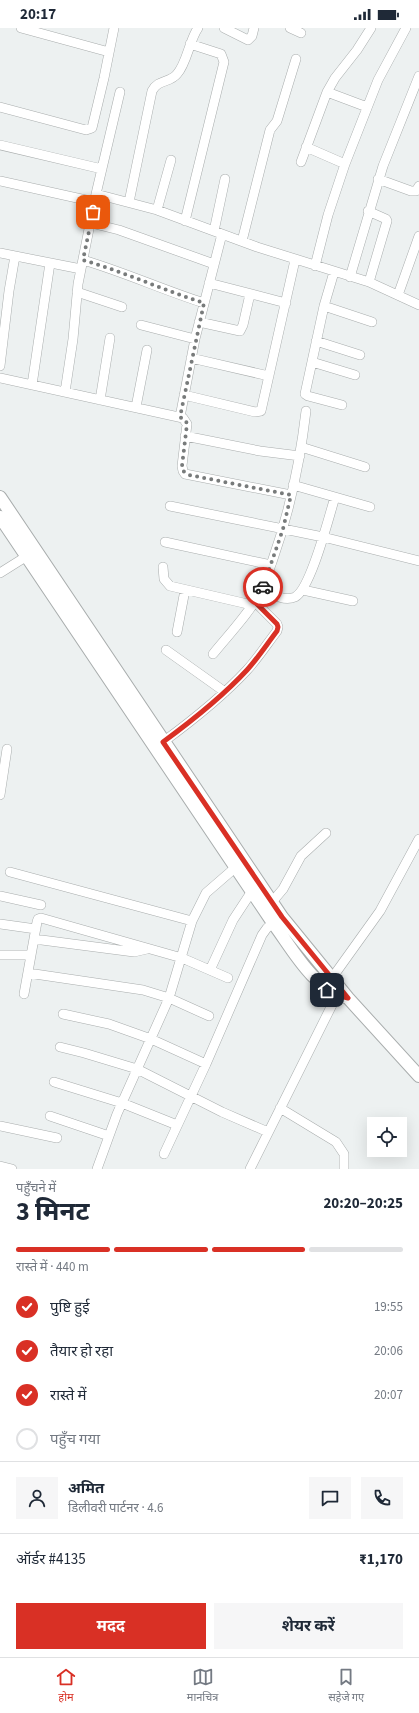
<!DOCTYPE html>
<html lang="hi">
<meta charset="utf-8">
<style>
:root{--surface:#fff;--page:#f6f6f7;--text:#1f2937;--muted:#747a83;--line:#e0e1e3;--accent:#d93025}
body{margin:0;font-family:"Source Sans 3","Noto Sans Devanagari",sans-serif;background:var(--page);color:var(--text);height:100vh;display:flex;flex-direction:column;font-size:15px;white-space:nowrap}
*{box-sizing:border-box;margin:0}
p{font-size:13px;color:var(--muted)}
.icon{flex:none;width:22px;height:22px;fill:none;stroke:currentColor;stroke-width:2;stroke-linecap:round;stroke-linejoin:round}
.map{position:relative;height:1141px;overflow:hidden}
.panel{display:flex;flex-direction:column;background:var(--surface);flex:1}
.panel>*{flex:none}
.buttons{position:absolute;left:367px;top:1089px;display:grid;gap:8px}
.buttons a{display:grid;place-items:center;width:40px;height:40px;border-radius:0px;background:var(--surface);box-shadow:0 4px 16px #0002;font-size:20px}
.pin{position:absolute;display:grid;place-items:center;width:34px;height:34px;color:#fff;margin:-17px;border-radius:8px;box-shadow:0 2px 6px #0006}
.courier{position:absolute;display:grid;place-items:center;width:40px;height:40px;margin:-20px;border:3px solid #d93025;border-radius:50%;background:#fff;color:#222;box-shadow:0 1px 5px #0007}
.headline em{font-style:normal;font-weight:700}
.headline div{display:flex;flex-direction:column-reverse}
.headline{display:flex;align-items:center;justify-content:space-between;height:68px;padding:0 16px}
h1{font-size:26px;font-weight:700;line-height:30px}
.bar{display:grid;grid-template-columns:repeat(4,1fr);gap:6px 4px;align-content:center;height:48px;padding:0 16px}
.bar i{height:5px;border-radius:3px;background:var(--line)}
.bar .active{background:var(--accent)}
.bar p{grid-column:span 4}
.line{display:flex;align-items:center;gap:10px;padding:0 16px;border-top:1px solid var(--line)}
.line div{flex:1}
.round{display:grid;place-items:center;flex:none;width:42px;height:42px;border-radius:0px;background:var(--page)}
ol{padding:0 16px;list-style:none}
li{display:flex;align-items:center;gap:12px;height:44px}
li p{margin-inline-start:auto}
li .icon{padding:4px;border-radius:50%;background:var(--accent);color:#fff;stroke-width:4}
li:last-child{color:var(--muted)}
li i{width:22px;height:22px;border:2px solid var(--line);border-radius:50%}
.cta{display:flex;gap:8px;margin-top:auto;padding:8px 16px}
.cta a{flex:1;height:46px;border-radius:0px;background:var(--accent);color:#fff;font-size:16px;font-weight:700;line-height:46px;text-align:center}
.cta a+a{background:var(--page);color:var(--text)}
.status{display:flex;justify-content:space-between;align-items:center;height:28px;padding:0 20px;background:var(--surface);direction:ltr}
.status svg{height:11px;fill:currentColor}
.menu{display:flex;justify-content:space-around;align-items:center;height:56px;border-top:1px solid var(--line);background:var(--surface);font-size:11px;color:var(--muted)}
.menu a{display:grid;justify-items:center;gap:2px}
.menu .active{color:var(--accent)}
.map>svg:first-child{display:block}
</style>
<div class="status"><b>20:17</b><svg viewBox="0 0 49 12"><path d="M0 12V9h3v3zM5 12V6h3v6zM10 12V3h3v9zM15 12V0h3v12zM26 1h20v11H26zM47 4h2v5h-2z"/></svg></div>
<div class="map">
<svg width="419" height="1141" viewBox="0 0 419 1141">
<rect width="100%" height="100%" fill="#edf1f1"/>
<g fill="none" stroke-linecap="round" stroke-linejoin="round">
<g stroke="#a9adad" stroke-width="10">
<path id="minor" d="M 21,0 L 109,24
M 224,0 L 248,12 L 252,8 L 254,0
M 290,0 L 301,5
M 327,64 L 367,79
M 0,79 L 86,102 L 92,100 L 104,50 L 114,0
M 0,117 L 102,141
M 306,119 L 345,136
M 301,134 L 327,64 L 335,50 L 357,22 L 371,0
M 378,151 L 411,163 L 416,163 L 419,158
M 0,153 L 95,174
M 96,166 L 157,182 L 257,219 L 369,254 L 419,277
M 129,174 L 152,63 C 158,51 170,55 177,46 C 187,35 189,13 198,0
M 157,182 L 171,132
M 368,183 L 386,191 L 387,193 L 369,254
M 185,193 L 224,34 L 221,26 L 190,16
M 91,195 L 119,202 L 214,236
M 214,203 L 225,151
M 242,213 L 270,102 L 277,93 L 296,31
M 0,225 L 81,241
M 83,232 C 124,244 163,262 204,275
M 315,238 L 328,187 L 345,136 L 378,52 L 406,0
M 334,244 L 324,278 L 305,366 L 308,368 L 342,377
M 350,249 L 383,138 L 419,48
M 209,255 L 286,275
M 77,264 L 122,279
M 398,267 L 419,208
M 324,278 L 372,294
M 199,294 L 240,303 L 243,297 L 250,266
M 141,297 L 195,311
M 316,313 L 360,327
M 191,330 L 269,348
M 312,334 L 355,347
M 0,338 L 9,263 L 15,228
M 0,350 L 183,390 L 187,396 L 182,438 L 183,443 L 185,446 L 291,467
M 32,357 L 50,235
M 65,364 L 73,311 L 78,256 L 96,166 L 120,64
M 184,367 L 255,384 L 261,383 L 295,232
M 100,372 L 110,310
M 136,379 L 147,322
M 180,389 L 195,311 L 222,206
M 185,408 L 260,423 L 300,428
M 301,419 L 365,439
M 293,457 L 370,479
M 170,478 L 323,509 L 419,533
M 165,514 L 271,537
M 163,539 L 164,551 L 170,558 L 252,577
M 0,545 L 27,528
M 263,561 C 272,566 284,574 295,569 C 311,561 329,488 335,469
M 303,562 L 353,573
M 177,604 L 185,562
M 166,622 L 225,664
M 213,626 C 229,606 249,586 261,563 C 266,554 268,544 272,534 C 289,486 300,434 306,383
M 163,714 C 193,692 222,669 247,642 C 258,630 267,616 277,603 L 278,599 L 277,596 L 255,574
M 0,767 L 7,721
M 10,844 L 192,893
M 0,868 L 41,877
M 272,874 L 283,861 L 301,828 L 326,805
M 0,896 L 36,901
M 34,911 L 134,924 L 147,921
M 0,927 L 31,927
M 210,942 L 233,892 L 252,863
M 28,945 L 143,962 L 169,970 L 209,988
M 332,950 L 380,883 L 419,811
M 24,966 L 37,894 L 38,891 L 41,890 L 182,930 L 228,950
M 63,986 L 109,996 L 151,1011 L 206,1036
M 60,1019 L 84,1025 L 137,1041 L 222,1084 L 268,1104
M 54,1054 L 122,1075 L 177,1097
M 280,1080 L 336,1114 L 344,1126 L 344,1141
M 50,1088 L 109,1108
M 0,1098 L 57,1110
M 164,1126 L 206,1036 L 262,907 L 267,900 L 278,891
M 0,1138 L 12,1141
M 97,1141 L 117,1086 L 169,970 L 192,893 L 206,865 L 236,839
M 250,1141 L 337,967"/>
</g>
<g stroke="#a9adad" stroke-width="14">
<path id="tertiary" d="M 0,469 L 282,889 L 348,970 L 419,1048
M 0,489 L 273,895 C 294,923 312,960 348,970"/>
</g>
<use href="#minor" stroke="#fff" stroke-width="9"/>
<use href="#tertiary" stroke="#fff" stroke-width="12"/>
</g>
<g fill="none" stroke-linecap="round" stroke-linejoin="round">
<path stroke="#787b7b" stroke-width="4" stroke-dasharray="0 7.2" d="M 93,184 L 83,232 C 124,244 163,262 204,275 L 180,389 L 186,393 L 187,396 L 182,438 L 183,443 L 189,447 L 291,467 L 283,501 L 263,559"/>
<path stroke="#d93025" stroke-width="5" d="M 263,559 L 255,574 L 277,596 L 278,599 L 277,603 C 267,616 258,630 247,642 C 222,669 193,692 163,714 L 282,889 L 348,970 L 337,967 L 327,962"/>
</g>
</svg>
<div class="buttons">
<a><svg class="icon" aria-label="locate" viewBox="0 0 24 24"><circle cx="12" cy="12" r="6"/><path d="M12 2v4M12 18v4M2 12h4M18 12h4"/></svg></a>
</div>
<div class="pin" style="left:93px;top:184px;background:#ea580c"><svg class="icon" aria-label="bag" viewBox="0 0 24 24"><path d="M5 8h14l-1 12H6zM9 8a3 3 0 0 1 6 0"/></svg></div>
<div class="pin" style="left:327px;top:962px;background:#1f2937"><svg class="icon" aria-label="home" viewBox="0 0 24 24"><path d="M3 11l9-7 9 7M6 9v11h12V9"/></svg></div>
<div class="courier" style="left:263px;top:559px"><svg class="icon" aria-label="car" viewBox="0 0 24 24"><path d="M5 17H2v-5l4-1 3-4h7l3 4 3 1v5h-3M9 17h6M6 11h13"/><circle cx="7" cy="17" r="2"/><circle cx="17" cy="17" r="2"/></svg></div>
</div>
<section class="panel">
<div class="headline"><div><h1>3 मिनट</h1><p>पहुँचने में</p></div><em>20:20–20:25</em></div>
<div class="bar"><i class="active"></i><i class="active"></i><i class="active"></i><i></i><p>रास्ते में · 440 m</p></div>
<ol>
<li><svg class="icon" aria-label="check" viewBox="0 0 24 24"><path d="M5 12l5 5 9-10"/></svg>पुष्टि हुई<p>19:55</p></li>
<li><svg class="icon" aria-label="check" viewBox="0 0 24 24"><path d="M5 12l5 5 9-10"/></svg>तैयार हो रहा<p>20:06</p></li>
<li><svg class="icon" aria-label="check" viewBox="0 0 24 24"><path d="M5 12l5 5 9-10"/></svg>रास्ते में<p>20:07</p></li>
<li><i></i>पहुँच गया</li>
</ol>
<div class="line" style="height:72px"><a class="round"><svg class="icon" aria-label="person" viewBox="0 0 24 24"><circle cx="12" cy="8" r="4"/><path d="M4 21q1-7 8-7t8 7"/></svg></a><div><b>अमित</b><p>डिलीवरी पार्टनर · 4.6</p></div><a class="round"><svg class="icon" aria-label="chat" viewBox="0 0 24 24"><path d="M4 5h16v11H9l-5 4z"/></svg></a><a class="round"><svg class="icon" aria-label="phone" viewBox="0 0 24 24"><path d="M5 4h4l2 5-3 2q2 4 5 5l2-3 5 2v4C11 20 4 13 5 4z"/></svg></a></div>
<div class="line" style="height:52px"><div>ऑर्डर #4135</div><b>₹1,170</b></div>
<div class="cta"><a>मदद</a><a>शेयर करें</a></div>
</section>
<nav class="menu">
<a class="active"><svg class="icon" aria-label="home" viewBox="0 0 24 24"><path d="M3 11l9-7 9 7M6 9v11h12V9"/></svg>होम</a>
<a><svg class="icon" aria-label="map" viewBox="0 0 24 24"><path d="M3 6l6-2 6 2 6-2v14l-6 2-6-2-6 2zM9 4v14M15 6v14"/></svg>मानचित्र</a>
<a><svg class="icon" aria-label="saved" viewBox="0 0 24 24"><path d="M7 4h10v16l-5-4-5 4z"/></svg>सहेजे गए</a>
</nav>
